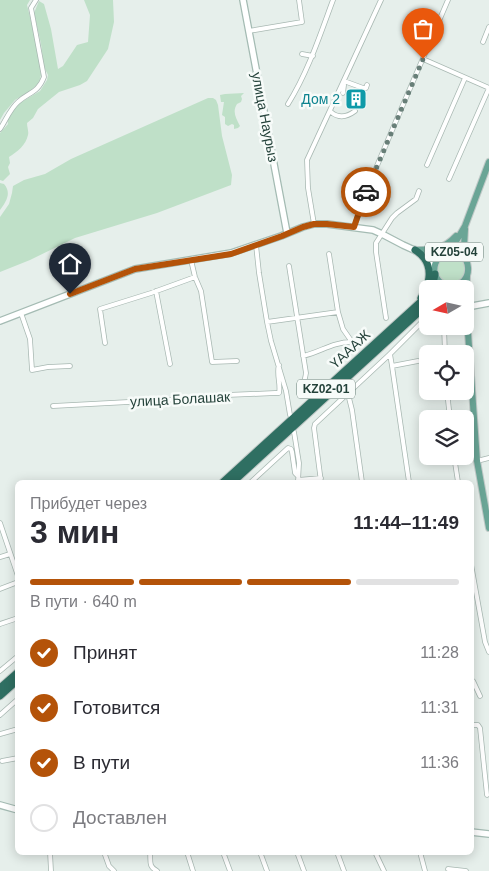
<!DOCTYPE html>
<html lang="ru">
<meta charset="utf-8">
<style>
:root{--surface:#fff;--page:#f7f7f7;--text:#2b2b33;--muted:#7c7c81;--line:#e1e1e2;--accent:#b45309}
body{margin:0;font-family:Helvetica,sans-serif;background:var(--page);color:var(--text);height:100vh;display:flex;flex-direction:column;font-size:19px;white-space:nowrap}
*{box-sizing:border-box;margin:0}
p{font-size:16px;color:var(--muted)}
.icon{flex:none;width:28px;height:28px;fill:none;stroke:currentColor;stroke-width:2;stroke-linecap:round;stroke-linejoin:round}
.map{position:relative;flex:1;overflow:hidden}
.sheet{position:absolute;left:15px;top:480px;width:459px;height:375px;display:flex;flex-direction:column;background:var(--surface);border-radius:8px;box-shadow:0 2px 12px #0003}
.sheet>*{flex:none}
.needle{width:32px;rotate:261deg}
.buttons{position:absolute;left:419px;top:280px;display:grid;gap:10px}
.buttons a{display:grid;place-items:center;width:55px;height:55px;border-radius:8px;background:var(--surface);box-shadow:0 2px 12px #0003;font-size:25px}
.pin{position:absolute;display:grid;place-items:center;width:42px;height:42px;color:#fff;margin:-51px -21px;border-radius:50% 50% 50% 0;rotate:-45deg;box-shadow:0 0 5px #0007}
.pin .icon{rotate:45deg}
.courier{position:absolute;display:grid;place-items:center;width:50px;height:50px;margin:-25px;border:4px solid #b45309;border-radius:50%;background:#fff;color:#222;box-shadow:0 1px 6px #0007}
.overview em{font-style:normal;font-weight:700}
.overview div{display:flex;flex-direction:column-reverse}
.overview{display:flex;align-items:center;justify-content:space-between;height:85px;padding:0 15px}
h1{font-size:32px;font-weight:700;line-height:38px}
.bar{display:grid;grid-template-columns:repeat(4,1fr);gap:8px 5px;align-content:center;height:60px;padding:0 15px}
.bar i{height:6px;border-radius:4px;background:var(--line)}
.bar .selected{background:var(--accent)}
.bar p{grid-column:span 4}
ol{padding:0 15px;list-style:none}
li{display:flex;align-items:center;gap:15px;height:55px}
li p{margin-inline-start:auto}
li .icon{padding:5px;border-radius:50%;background:var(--accent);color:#fff;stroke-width:4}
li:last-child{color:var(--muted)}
li i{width:28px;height:28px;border:2px solid var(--line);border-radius:50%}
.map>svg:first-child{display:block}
</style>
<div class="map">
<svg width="489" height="871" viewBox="0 0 489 871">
<rect width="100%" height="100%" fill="#e6efeb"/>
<path fill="#bfe0c8" d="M 0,0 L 30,0 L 27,5 L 39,53 L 41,75 L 39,83 L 30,91 L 15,100 L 4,113 L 0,120 Z
M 84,0 L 113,0 L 114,22 L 108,49 L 87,81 L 80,85 L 59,92 L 38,109 L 33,118 L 27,123 C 27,127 29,132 28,135 C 26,145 17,152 9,157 L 10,163 L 8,167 L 10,174 L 3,181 L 0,180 L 0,133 L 8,124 L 7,116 L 18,104 L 40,91 L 47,80 L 48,75 L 44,67 L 41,44 L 34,13 L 39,1 L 44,4 L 51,29 L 58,69 L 63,66 L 77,45 L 88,42 L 90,15 Z
M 244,93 L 241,96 L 242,99 L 241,102 L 237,104 C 232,112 236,118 240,126 L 238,128 L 234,129 L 234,125 L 232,124 L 228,126 L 225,124 L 225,117 L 222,115 L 224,102 L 221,102 L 220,95 L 225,94 Z
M 208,98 L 213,98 L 216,100 L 218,105 L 222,136 L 232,175 L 231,185 L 157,213 L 75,238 L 30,260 L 0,272 L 0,217 L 9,204 L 12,193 L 13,186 L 24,180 L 45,174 L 71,159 Z
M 0,183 L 4,184 C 12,193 6,202 0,210 Z
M437 269a14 14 0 1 1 28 0a14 14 0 1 1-28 0Z"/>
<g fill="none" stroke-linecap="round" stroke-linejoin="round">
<g stroke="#a8b8b2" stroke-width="5.5">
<path id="street" d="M 249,31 L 302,22 L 299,0
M 483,42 L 489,27
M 302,54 L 313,56
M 423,59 L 489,88
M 344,81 L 363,88 L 366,88 L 367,85
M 343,93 L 344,85
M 288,104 C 308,72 320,35 333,0
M 331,112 C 339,119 347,117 355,111
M 0,129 C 6,120 10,109 18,102 C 29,92 38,93 44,77 L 31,8 L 36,0
M 427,165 L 465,78
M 449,179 L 489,88
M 314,224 L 308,188 L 307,160 L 381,0
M 354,227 L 368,187 L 393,128 L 448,0
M 256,245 L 259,273 L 267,322 L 271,341 L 286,391 L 290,415
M 191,260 L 195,277 L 201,291 L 212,362 L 237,361
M 289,266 L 306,373 C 305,378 305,384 300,387
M 156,291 L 170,364
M 21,313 L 30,339 L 32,370 L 48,367 L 70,366
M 386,318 L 376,252 L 376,243 L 392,218 L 397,213 L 416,199 L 419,191
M 267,322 L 338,312
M 444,326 L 445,354
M 105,343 L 100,309 L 151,293 L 195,277
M 390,354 L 392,366 L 409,482
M 303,356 C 321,352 332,342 352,342 L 343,329 L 338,312 L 329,254
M 392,366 L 418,361
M 447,391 L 450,419
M 348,394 L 352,410 L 362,482
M 53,406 L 185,399 L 204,396 L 275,393 L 279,393 C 281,384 276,374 279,365
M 294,432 L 299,463 L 298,482
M 454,456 L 458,482
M 477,461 L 489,458
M 298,480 L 321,478
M 251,482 L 288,448 L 291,449 L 292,452 L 295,473 L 298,476
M 321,482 L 314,428 L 315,424 L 390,354 L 428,316
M 0,523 L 18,576
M 0,557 L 10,554
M 471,564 L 485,642 L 489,652
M 0,589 L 18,582
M 0,624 L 18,618
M 0,671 L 18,656
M 471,681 L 473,681 L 480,696
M 0,715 L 18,699
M 471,725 L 478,725 L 480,728 L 487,795
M 0,734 L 18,729
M 2,761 L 18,758
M 50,852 L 51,871
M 104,852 L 109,866 L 114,871
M 150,852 C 151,862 148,866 157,871
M 187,852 L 193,871
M 223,852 L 230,871
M 260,852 L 267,871
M 297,852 L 304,871
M 337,852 L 344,871
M 375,852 L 384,871
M 420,852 L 425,871
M 448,869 L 466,871"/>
</g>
<g stroke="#a4bbb3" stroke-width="8">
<path id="secondary" d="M 243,0 L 287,233
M 426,251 L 440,254 L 446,253
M 467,307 L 489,303
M 0,321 L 135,269 L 231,253 L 281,236 L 303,227 L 314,224 L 327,224 L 373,230 L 382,234 L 403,245 L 425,255 L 430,259 L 434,270
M 0,805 L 18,810
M 471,832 L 489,834"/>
</g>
<g stroke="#c2cac8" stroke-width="8">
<path id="primary" d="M 465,229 L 464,247 L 466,259
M 415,250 C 433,250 443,250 456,236
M 446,253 L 455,243 L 465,226 L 489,162
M 467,276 L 466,304 L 477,461 L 489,528
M 449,286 C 477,287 472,247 448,252 C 435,255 430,271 439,281 C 442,285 448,285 452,289"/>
</g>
<g stroke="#c2cac8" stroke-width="9">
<path id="highway" d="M 415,250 C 418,252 422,255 424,258 C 433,270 429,286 421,298
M 432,289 L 435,274
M 445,289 L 449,286
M 465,309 L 467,318
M 223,482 L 428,295
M 233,482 L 428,304
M 0,688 L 18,672
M 0,696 L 18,680"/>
</g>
<use href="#street" stroke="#fff" stroke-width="4"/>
<use href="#secondary" stroke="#fff" stroke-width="5.5"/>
<use href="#primary" stroke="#6aa596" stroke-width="6"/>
<use href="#highway" stroke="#2f6f62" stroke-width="7"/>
</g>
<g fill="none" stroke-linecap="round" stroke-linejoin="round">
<path stroke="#687f78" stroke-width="5" stroke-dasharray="0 9" d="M 366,192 L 423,59"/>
<path stroke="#b45309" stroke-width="6" d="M 70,294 L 135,269 L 231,254 L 282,236 L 303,227 L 314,224 L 327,224 L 354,227 L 366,192"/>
</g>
<defs>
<g id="building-square" transform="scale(1.125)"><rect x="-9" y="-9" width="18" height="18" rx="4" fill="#0f9aa8" stroke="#f7fbf9"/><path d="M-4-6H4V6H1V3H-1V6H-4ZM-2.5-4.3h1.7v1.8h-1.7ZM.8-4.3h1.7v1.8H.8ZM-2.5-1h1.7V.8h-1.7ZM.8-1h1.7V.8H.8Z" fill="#fff"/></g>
</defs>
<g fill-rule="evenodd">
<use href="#building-square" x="356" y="99"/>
</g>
<g text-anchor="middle" stroke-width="5" stroke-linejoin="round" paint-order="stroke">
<g fill="#f7fbf9" stroke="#637a73" stroke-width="1">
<rect x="425" y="242.5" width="58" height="19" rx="4"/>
<rect x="297" y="379.5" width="58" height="19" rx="4"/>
</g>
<g font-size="12" font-weight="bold" fill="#24423a">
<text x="454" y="256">KZ05-04</text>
<text x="326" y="393">KZ02-01</text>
</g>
<g font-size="14" fill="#0d838f" stroke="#f7fbf9" text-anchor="end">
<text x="340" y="104">Дом 2</text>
</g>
<g font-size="14" fill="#24423a" stroke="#f7fbf9">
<text transform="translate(265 117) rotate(79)" y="5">улица Наурыз</text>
<text transform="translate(350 349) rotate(-43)" y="5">ҮАААЖ</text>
<text transform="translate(180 399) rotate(-3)" y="5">улица Болашак</text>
</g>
</g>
</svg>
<div class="buttons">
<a><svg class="needle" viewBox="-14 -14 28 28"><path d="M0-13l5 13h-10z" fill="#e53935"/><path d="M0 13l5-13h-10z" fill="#7c7c81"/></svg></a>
<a><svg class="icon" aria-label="locate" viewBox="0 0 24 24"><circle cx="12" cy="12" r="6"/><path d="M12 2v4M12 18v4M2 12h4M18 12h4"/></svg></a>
<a><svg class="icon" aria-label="layers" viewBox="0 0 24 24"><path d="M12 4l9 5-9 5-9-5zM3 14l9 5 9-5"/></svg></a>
</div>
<div class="pin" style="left:423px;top:59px;background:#ea580c"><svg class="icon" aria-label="bag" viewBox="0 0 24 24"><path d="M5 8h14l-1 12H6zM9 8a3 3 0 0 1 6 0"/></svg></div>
<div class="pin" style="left:70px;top:294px;background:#1f2937"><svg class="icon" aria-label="home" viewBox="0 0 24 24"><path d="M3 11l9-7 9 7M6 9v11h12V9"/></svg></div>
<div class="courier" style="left:366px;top:192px"><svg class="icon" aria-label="car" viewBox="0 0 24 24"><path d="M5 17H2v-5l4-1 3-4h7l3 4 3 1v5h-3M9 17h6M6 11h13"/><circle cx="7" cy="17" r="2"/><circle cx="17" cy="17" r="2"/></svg></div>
<section class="sheet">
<div class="overview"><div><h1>3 мин</h1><p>Прибудет через</p></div><em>11:44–11:49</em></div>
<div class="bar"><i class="selected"></i><i class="selected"></i><i class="selected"></i><i></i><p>В пути · 640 m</p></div>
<ol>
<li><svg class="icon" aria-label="check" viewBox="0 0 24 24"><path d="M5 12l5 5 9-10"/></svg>Принят<p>11:28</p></li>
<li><svg class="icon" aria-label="check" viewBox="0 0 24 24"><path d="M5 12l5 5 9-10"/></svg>Готовится<p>11:31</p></li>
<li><svg class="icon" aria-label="check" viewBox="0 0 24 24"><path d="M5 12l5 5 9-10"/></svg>В пути<p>11:36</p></li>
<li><i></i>Доставлен</li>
</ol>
</section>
</div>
